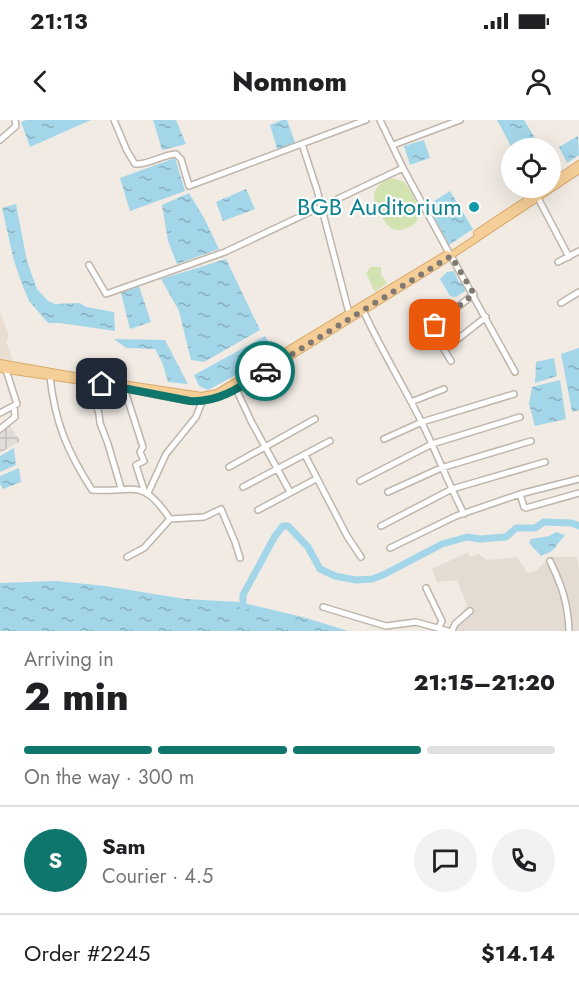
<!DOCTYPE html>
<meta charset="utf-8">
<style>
:root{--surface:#fff;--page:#f2f2f2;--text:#202124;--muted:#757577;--line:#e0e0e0;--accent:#0f766e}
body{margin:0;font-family:Jost,sans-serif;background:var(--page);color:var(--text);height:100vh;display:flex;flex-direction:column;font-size:22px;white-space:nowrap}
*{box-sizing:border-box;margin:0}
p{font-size:20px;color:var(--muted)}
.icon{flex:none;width:33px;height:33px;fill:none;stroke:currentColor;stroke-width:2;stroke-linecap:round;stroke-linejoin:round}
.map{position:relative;height:511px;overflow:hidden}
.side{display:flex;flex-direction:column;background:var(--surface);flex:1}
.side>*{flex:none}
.fabs{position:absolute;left:501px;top:18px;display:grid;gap:12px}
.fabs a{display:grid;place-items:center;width:60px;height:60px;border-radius:50%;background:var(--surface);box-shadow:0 6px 24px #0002;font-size:30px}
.pin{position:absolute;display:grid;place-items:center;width:51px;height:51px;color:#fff;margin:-26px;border-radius:12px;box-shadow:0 3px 9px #0006}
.courier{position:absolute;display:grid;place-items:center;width:60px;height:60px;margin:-30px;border:4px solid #0f766e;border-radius:50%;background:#fff;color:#222;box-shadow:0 2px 8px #0007}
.summary em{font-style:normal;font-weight:800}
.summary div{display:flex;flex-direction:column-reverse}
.summary{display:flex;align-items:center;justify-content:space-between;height:102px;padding:0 24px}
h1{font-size:39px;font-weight:800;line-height:45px}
.bar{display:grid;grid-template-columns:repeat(4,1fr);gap:9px 6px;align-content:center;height:72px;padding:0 24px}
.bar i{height:8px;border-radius:4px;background:var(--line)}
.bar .on{background:var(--accent)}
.bar p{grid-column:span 4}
.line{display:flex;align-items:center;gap:15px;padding:0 24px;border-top:2px solid var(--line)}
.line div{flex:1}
.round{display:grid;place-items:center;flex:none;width:63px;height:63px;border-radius:32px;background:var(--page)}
.status{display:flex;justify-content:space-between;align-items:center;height:42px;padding:0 30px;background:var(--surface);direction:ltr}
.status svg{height:16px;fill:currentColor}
header{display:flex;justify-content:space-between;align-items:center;height:78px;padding:0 24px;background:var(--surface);font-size:27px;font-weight:800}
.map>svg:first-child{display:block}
</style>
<div class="status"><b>21:13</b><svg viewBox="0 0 49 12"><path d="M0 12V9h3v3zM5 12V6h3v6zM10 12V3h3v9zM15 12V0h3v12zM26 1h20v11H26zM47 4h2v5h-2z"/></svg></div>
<header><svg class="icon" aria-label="back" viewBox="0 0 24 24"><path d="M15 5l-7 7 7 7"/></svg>Nomnom<svg class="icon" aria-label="person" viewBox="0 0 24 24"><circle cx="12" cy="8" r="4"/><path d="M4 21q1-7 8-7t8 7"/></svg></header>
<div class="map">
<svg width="579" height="511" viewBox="0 0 579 511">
<defs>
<pattern id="industrial-grid" width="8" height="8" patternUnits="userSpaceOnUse" patternTransform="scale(1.5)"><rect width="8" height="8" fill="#e3ddd9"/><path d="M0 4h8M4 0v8" fill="none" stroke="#c4bfbb"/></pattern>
<pattern id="water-ripples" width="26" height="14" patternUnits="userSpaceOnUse" patternTransform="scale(1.5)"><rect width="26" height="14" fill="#a4d6ea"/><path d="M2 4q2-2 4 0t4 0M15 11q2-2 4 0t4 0" fill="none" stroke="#87afbe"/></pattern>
</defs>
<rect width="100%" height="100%" fill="#f1ebe4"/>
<path fill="#e4dcd3" d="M 468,432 L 470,437 L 478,434 L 487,440 L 517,437 L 528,454 L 537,450 L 550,437 L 577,437 L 579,449 L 579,511 L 448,511 L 467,485 L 457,460 L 437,462 L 432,449 Z"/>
<path fill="url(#industrial-grid)" d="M 8,302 L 20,321 L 0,333 L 0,308 Z"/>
<path fill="#e9decf" d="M 0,191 L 9,217 L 6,221 L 12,238 L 10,243 L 0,241 Z"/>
<path fill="#d2e2b0" d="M 391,58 L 403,61 C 413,72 430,101 407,108 C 403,110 397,111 393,109 C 387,106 384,100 381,95 C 370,78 371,66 391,58 Z
M 371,147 L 381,147 L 381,155 L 387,163 L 375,172 L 366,153 Z"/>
<path fill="url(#water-ripples)" d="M 26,0 L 91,0 L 30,27 L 21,2 Z
M 153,0 L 176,0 L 186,24 L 162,30 Z
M 282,0 L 287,0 L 296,25 L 278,32 L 270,5 Z
M 497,0 L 524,0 L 541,28 L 512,28 Z
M 578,16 L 579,35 L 567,43 L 559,27 Z
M 424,20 L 430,38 L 410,45 L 404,26 Z
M 175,38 L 185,71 L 130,91 L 120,58 Z
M 246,69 L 255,89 L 223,101 L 216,82 Z
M 450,71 L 473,109 L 449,125 L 428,85 Z
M 189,73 L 204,98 L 219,129 L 177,144 L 168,121 L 162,85 Z
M 16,84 L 27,141 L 37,169 L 48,181 L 55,184 L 80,183 L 86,187 L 114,192 L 115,211 L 60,203 L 48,203 L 29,181 L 22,164 L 14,141 L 2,88 Z
M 226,139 L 260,210 L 204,242 L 191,240 L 179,191 L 161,159 Z
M 454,151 L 459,162 L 463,162 L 468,169 L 456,177 L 450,176 L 440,159 L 447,152 Z
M 139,166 L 151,202 L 130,209 L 121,173 Z
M 265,216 L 275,234 L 208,270 L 199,266 L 194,255 Z
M 114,219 L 165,220 L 188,264 L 168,262 L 162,242 L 155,229 L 126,228 Z
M 579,228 L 579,290 L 572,292 L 561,234 Z
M 554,238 L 557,256 L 535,263 L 536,242 Z
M 560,260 L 566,299 L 535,306 L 529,284 L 532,267 Z
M 14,328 L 16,345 L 0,352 L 0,336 Z
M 19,348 L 21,362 L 3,369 L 0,364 L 0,356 Z
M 556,412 L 565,415 L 552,431 L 541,436 L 529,423 L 531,419 L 549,416 Z
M 56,461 L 105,466 L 185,479 L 239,482 L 303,497 L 348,511 L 0,511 L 0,463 Z"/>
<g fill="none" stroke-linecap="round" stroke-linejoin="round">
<path stroke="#a4d6ea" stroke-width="7" d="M 243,491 L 243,475 L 275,416 L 283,406 L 288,406 L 308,427 L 320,449 L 335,456 L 356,460 L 372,459 L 383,455 L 442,424 L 467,417 L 480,419 L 506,417 L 516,408 L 535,408 L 544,402 L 572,403 L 579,406"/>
<g stroke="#beb5ab" stroke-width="8">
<path id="minor" d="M 114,0 L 127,31 L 135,44 C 149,45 161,35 176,34 L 181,39 L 189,66 L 366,0
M 380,0 L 403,48 L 449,133
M 0,20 L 16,6 L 15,0
M 302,24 L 317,70 L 349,193
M 393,25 L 460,0
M 538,78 L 569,137
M 451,136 L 515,252
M 558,142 L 579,131
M 89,145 L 106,174 L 225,132 L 403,48
M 561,183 L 579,172
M 363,190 C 380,228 402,263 421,301 C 436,331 448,363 464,394
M 435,205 L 474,174
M 433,211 L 451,241
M 445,229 L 486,197
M 50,257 C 55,302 67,331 92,370 C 134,373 141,356 170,399
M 90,263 L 99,294 L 100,303 L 108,324 L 121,368
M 124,268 L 143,327 L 140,332 L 144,341 L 136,345 L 144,370
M 236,269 L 252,303 L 290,372
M 411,282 L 444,269
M 0,293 L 17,284 L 6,250
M 0,309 L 15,297 L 14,286
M 384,319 L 422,302 L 514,274
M 305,335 L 347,416 L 361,437
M 229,347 L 315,299
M 360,361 L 432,324 L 520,297
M 243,367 L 330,321
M 388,372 L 441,348 L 531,321
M 148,373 L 166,334 L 196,297 L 202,282
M 520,374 L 524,387 L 526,388 L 579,373
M 258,390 L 316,359
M 381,406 L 452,369 L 545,342
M 390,428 L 456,396 L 520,374 L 579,359
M 127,437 L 144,428 L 170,399 L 204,397 L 221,389 L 235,422 L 240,438
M 550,441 C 562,466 568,483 569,511
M 426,468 L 442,501 L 439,507
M 323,487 L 386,506 L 416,502 L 448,511
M 452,511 L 455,504 L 470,491"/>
</g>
<g stroke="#d9a96a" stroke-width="8">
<path id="major" d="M 550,64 L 579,44
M 477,113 L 545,68
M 0,243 L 97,260
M 0,249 L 102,264 L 190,281 C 209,282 224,275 241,267 L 438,144 L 579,50
M 122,264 L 202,276 L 217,273 L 447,134"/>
</g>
<use href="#minor" stroke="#fff" stroke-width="5"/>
<use href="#major" stroke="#f6cf98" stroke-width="6"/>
</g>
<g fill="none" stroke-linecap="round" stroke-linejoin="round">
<path stroke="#7f7972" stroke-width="6" stroke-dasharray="0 10.8" d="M 265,251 L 451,136 L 474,174 L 435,205"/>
<path stroke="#0f766e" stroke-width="8" d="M 102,264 L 190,281 C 219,283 242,266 265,251"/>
</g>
<circle fill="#0f9aa8" stroke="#fff" stroke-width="2" cx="474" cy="87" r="6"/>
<g text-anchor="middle" stroke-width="4.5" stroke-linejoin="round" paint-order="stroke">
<g font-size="24" fill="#0d838f" stroke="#fff" text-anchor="end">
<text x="462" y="95">BGB Auditorium</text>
</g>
</g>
</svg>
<div class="fabs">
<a><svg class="icon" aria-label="locate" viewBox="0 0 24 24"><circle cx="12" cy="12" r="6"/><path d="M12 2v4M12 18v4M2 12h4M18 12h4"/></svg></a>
</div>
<div class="pin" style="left:435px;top:205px;background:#ea580c"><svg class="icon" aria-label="bag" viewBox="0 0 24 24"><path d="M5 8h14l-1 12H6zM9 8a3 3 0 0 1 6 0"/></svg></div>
<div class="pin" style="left:102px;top:264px;background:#1f2937"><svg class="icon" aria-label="home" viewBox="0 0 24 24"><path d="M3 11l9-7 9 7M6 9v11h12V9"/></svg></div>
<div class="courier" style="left:265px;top:251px"><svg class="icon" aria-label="car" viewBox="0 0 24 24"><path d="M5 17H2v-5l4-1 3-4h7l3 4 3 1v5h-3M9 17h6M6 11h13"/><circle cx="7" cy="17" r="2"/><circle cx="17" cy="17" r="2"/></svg></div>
</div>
<section class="side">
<div class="summary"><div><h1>2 min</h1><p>Arriving in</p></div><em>21:15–21:20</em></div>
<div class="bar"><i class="on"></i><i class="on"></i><i class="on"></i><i></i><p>On the way · 300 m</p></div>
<div class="line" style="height:108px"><b class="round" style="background:var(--accent);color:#fff">S</b><div><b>Sam</b><p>Courier · 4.5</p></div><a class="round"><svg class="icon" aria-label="chat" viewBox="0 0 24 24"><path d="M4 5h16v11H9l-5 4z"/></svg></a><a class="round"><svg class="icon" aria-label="phone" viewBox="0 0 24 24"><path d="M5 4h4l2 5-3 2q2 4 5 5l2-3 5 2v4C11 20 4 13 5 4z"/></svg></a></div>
<div class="line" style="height:78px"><div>Order #2245</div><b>$14.14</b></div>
</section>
